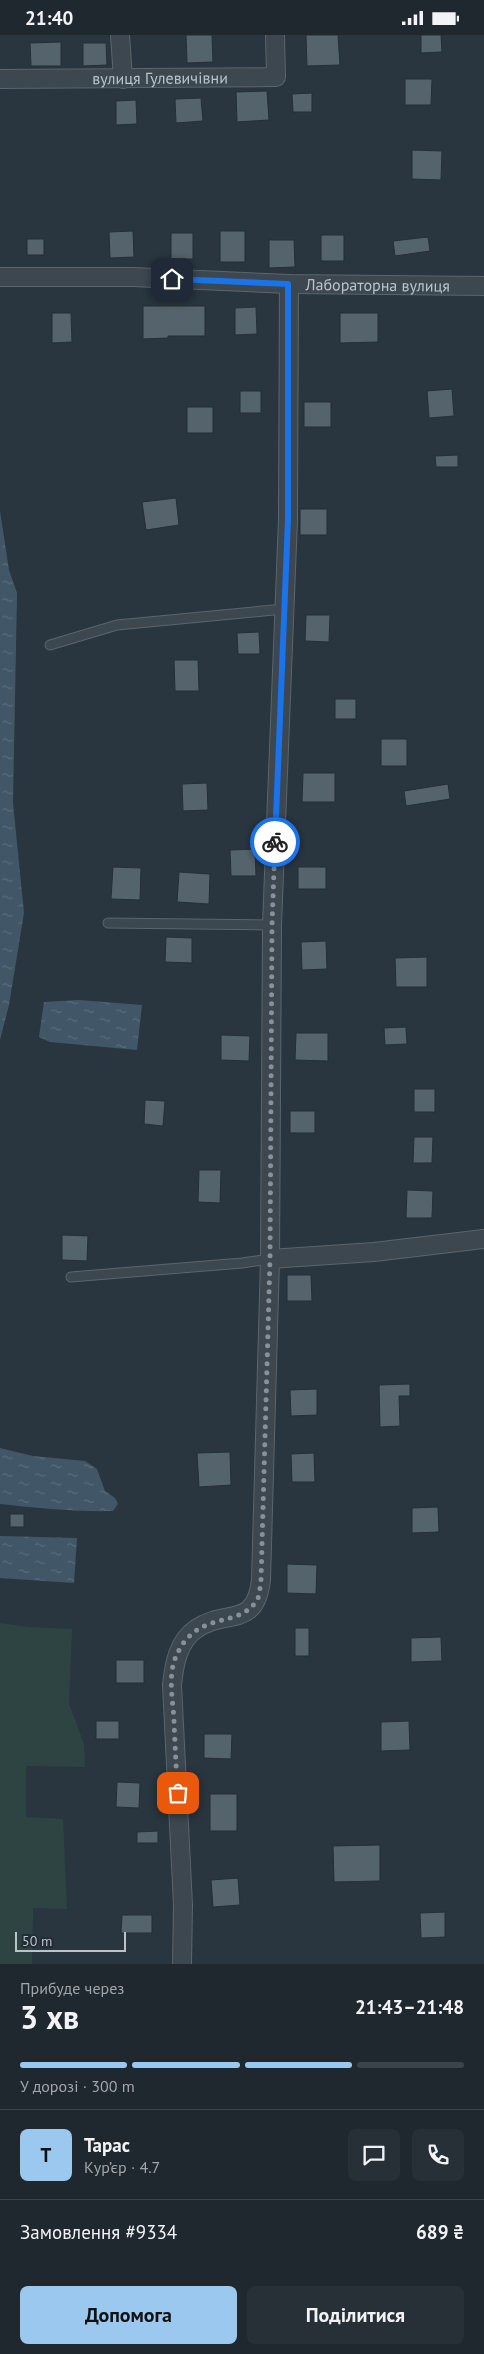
<!DOCTYPE html>
<html lang="uk">
<meta charset="utf-8">
<style>
:root{--surface:#1f282f;--page:#273037;--text:#f1f3f6;--muted:#a1a6aa;--line:#3c444b;--accent:#9ac8ee}
body{margin:0;font-family:"PT Sans",sans-serif;background:var(--page);color:var(--text);height:100vh;display:flex;flex-direction:column;font-size:19px;white-space:nowrap}
*{box-sizing:border-box;margin:0}
p{font-size:16px;color:var(--muted)}
.icon{flex:none;width:28px;height:28px;fill:none;stroke:currentColor;stroke-width:2;stroke-linecap:round;stroke-linejoin:round}
.map{position:relative;height:1929px;overflow:hidden}
.drawer{display:flex;flex-direction:column;background:var(--surface);flex:1}
.drawer>*{flex:none}
.scale{position:absolute;left:15px;bottom:12px;width:111px;box-sizing:border-box;padding-left:5px;border:2px solid #bac2ca;border-top:0;font-size:14px;line-height:18px;white-space:nowrap;color:#bac2ca;-webkit-text-stroke:4px #222d35;paint-order:stroke}
.pin{position:absolute;display:grid;place-items:center;width:42px;height:42px;color:#fff;margin:-21px;border-radius:10px;box-shadow:0 2px 8px #0006}
.courier{position:absolute;display:grid;place-items:center;width:50px;height:50px;margin:-25px;border:4px solid #1a73e8;border-radius:50%;background:#fff;color:#222;box-shadow:0 1px 6px #0007}
.overview em{font-style:normal;font-weight:600}
.overview div{display:flex;flex-direction:column-reverse}
.overview{display:flex;align-items:center;justify-content:space-between;height:85px;padding:0 20px}
h1{font-size:32px;font-weight:600;line-height:38px}
.bar{display:grid;grid-template-columns:repeat(4,1fr);gap:8px 5px;align-content:center;height:60px;padding:0 20px}
.bar i{height:6px;border-radius:4px;background:var(--line)}
.bar .selected{background:var(--accent)}
.bar p{grid-column:span 4}
.line{display:flex;align-items:center;gap:12px;padding:0 20px;border-top:1px solid var(--line)}
.line div{flex:1}
.round{display:grid;place-items:center;flex:none;width:52px;height:52px;border-radius:8px;background:var(--page)}
.action{display:flex;gap:10px;margin-top:auto;padding:10px 20px}
.action a{flex:1;height:58px;border-radius:8px;background:var(--accent);color:#111;font-size:20px;font-weight:600;line-height:58px;text-align:center}
.action a+a{background:var(--page);color:var(--text)}
.status{display:flex;justify-content:space-between;align-items:center;height:35px;padding:0 25px;background:var(--surface);direction:ltr}
.status svg{height:14px;fill:currentColor}
.map>svg:first-child{display:block}
</style>
<div class="status"><b>21:40</b><svg viewBox="0 0 49 12"><path d="M0 12V9h3v3zM5 12V6h3v6zM10 12V3h3v9zM15 12V0h3v12zM26 1h20v11H26zM47 4h2v5h-2z"/></svg></div>
<div class="map">
<svg width="484" height="1929" viewBox="0 0 484 1929">
<defs>
<pattern id="water-ripples" width="26" height="14" patternUnits="userSpaceOnUse" patternTransform="scale(1.25)"><rect width="26" height="14" fill="#415767"/><path d="M2 4q2-2 4 0t4 0M15 11q2-2 4 0t4 0" fill="none" stroke="#5a6e7b"/></pattern>
</defs>
<rect width="100%" height="100%" fill="#29363f"/>
<path fill="#2e4442" d="M 0,1588 L 28,1592 L 72,1594 L 69,1669 L 84,1709 L 85,1732 L 26,1731 L 26,1782 L 63,1784 L 67,1874 L 33,1873 L 32,1929 L 0,1929 Z"/>
<path fill="url(#water-ripples)" d="M 0,476 L 9,535 L 17,558 L 13,768 L 24,878 L 9,970 L 0,1005 Z
M 79,965 L 142,970 L 137,1015 L 50,1007 L 39,1002 L 44,967 Z
M 0,1413 L 33,1421 L 85,1426 L 97,1434 L 105,1456 L 115,1463 L 118,1469 L 113,1476 C 75,1477 38,1473 0,1469 Z
M 0,1501 L 77,1503 L 74,1548 L 0,1543 Z"/>
<path fill="#55636c" stroke="#242f37" d="M 186,0 L 212,0 L 213,27 L 187,28 Z
M 306,0 L 338,0 L 340,30 L 307,31 Z
M 421,0 L 441,0 L 442,17 L 421,18 Z
M 61,7 L 61,31 L 31,31 L 30,8 Z
M 83,8 L 106,8 L 107,30 L 83,31 Z
M 405,44 L 432,44 L 431,70 L 405,70 Z
M 267,56 L 269,85 L 237,87 L 236,57 Z
M 312,58 L 312,77 L 293,77 L 292,59 Z
M 201,63 L 203,86 L 176,88 L 175,64 Z
M 136,65 L 137,89 L 116,90 L 116,66 Z
M 412,115 L 442,116 L 441,145 L 412,144 Z
M 133,196 L 134,222 L 110,223 L 109,197 Z
M 220,196 L 245,196 L 245,227 L 220,227 Z
M 171,198 L 193,198 L 193,224 L 171,224 Z
M 321,200 L 344,200 L 344,226 L 321,226 Z
M 428,202 L 430,216 L 395,221 L 393,206 Z
M 27,204 L 44,204 L 44,220 L 27,220 Z
M 269,205 L 294,205 L 295,232 L 269,233 Z
M 143,271 L 205,271 L 205,301 L 168,301 L 168,303 L 143,304 Z
M 256,272 L 257,299 L 235,300 L 235,273 Z
M 52,278 L 71,278 L 72,307 L 52,308 Z
M 340,278 L 378,278 L 378,307 L 340,308 Z
M 452,354 L 454,381 L 429,383 L 427,356 Z
M 240,356 L 261,356 L 261,378 L 240,378 Z
M 304,367 L 331,367 L 331,392 L 304,392 Z
M 187,372 L 213,372 L 213,398 L 187,398 Z
M 458,420 L 458,432 L 436,432 L 435,421 Z
M 176,463 L 179,490 L 146,495 L 142,467 Z
M 300,474 L 327,474 L 327,500 L 300,500 Z
M 306,580 L 330,580 L 329,607 L 305,606 Z
M 259,597 L 260,619 L 238,619 L 237,598 Z
M 174,625 L 198,625 L 199,656 L 175,656 Z
M 335,664 L 356,664 L 356,684 L 335,684 Z
M 381,704 L 407,704 L 407,731 L 381,731 Z
M 303,738 L 335,738 L 335,767 L 302,767 Z
M 207,748 L 208,775 L 183,776 L 182,749 Z
M 448,749 L 450,764 L 406,771 L 404,756 Z
M 255,814 L 256,841 L 231,841 L 230,815 Z
M 113,832 L 141,833 L 140,865 L 111,864 Z
M 298,832 L 326,832 L 326,854 L 298,854 Z
M 179,837 L 210,839 L 209,869 L 177,867 Z
M 166,902 L 192,903 L 192,928 L 165,927 Z
M 326,906 L 327,934 L 302,935 L 301,907 Z
M 427,922 L 427,952 L 396,952 L 395,923 Z
M 406,992 L 407,1009 L 385,1010 L 384,993 Z
M 296,998 L 328,998 L 328,1026 L 295,1025 Z
M 221,1000 L 250,1001 L 249,1026 L 221,1025 Z
M 414,1054 L 435,1054 L 435,1077 L 414,1077 Z
M 145,1065 L 165,1066 L 163,1091 L 144,1089 Z
M 290,1076 L 315,1076 L 315,1098 L 290,1098 Z
M 414,1102 L 433,1102 L 432,1128 L 413,1128 Z
M 199,1135 L 221,1135 L 220,1168 L 198,1167 Z
M 407,1155 L 433,1156 L 432,1183 L 406,1183 Z
M 62,1200 L 88,1201 L 87,1226 L 62,1225 Z
M 287,1240 L 311,1240 L 312,1266 L 287,1266 Z
M 410,1349 L 410,1361 L 399,1361 L 400,1391 L 380,1392 L 379,1350 Z
M 317,1354 L 317,1380 L 291,1381 L 290,1355 Z
M 230,1417 L 231,1450 L 199,1452 L 197,1418 Z
M 314,1418 L 315,1447 L 292,1447 L 291,1419 Z
M 438,1472 L 439,1497 L 412,1498 L 412,1473 Z
M 10,1479 L 24,1479 L 24,1492 L 10,1492 Z
M 287,1529 L 317,1530 L 316,1559 L 287,1558 Z
M 295,1593 L 309,1593 L 309,1621 L 295,1621 Z
M 441,1602 L 442,1626 L 411,1627 L 411,1603 Z
M 116,1625 L 144,1625 L 144,1648 L 116,1648 Z
M 96,1686 L 119,1686 L 119,1704 L 96,1704 Z
M 409,1686 L 410,1715 L 381,1716 L 381,1687 Z
M 204,1699 L 232,1699 L 231,1724 L 204,1723 Z
M 117,1747 L 140,1748 L 139,1773 L 116,1772 Z
M 210,1759 L 237,1759 L 237,1796 L 210,1796 Z
M 158,1796 L 158,1808 L 137,1808 L 137,1797 Z
M 380,1810 L 380,1846 L 334,1847 L 333,1811 Z
M 238,1843 L 240,1870 L 213,1872 L 211,1845 Z
M 445,1877 L 445,1902 L 421,1903 L 420,1878 Z
M 122,1880 L 152,1880 L 152,1898 L 121,1898 Z"/>
<g fill="none" stroke-linecap="round" stroke-linejoin="round">
<g stroke="#5b656d" stroke-width="11">
<path id="service" d="M 50,610 L 117,590 L 284,574
M 108,888 L 272,890
M 71,1242 L 242,1228 L 270,1224"/>
</g>
<g stroke="#5b656d" stroke-width="20">
<g id="minor">
<path d="M 120,0 L 123,44"/>
<path id="s1" d="M 0,44 L 276,42 L 275,0"/>
<path id="s2" d="M 0,242 L 133,242 L 289,249 L 484,251"/>
<path d="M 270,1224 L 374,1217 L 484,1204"/>
<path d="M 182,1929 L 183,1870 L 172,1650 C 174,1630 178,1606 196,1594 C 226,1573 255,1595 261,1545 L 270,1224 L 272,890 L 288,484 L 289,249"/>
</g>
</g>
<use href="#service" stroke="#3d4750" stroke-width="9"/>
<use href="#minor" stroke="#3d4750" stroke-width="18"/>
</g>
<g fill="none" stroke-linecap="round" stroke-linejoin="round">
<path stroke="#879199" stroke-width="5" stroke-dasharray="0 9" d="M 178,1758 C 176,1734 175,1710 174,1685 C 173,1666 168,1642 175,1624 C 195,1572 241,1596 258,1563 C 260,1558 260,1550 261,1545 L 270,1224 L 272,890 L 275,807"/>
<path stroke="#1a73e8" stroke-width="6" d="M 172,244 L 288,249 L 288,484 L 275,807"/>
</g>
<g text-anchor="middle" stroke-width="4.5" stroke-linejoin="round" paint-order="stroke">
<g font-size="16" fill="#bac2ca" stroke="#222d35">
<text dy="6" stroke="none"><textPath href="#s1" startOffset="160">вулиця Гулевичівни</textPath></text>
<text dy="6" stroke="none"><textPath href="#s2" startOffset="378">Лабораторна вулиця</textPath></text>
</g>
</g>
</svg>
<div class="scale">50 m</div>
<div class="pin" style="left:178px;top:1758px;background:#ea580c"><svg class="icon" aria-label="bag" viewBox="0 0 24 24"><path d="M5 8h14l-1 12H6zM9 8a3 3 0 0 1 6 0"/></svg></div>
<div class="pin" style="left:172px;top:244px;background:#1f2937"><svg class="icon" aria-label="home" viewBox="0 0 24 24"><path d="M3 11l9-7 9 7M6 9v11h12V9"/></svg></div>
<div class="courier" style="left:275px;top:807px"><svg class="icon" aria-label="bike" viewBox="0 0 24 24"><circle cx="6" cy="16" r="4"/><circle cx="18" cy="16" r="4"/><path d="M6 16l4-8h5l3 8M10 8l3 8H6M13 5h3"/></svg></div>
</div>
<section class="drawer">
<div class="overview"><div><h1>3 хв</h1><p>Прибуде через</p></div><em>21:43–21:48</em></div>
<div class="bar"><i class="selected"></i><i class="selected"></i><i class="selected"></i><i></i><p>У дорозі · 300 m</p></div>
<div class="line" style="height:90px"><b class="round" style="background:var(--accent);color:#111">Т</b><div><b>Тарас</b><p>Кур’єр · 4.7</p></div><a class="round"><svg class="icon" aria-label="chat" viewBox="0 0 24 24"><path d="M4 5h16v11H9l-5 4z"/></svg></a><a class="round"><svg class="icon" aria-label="phone" viewBox="0 0 24 24"><path d="M5 4h4l2 5-3 2q2 4 5 5l2-3 5 2v4C11 20 4 13 5 4z"/></svg></a></div>
<div class="line" style="height:65px"><div>Замовлення #9334</div><b>689 ₴</b></div>
<div class="action"><a>Допомога</a><a>Поділитися</a></div>
</section>
